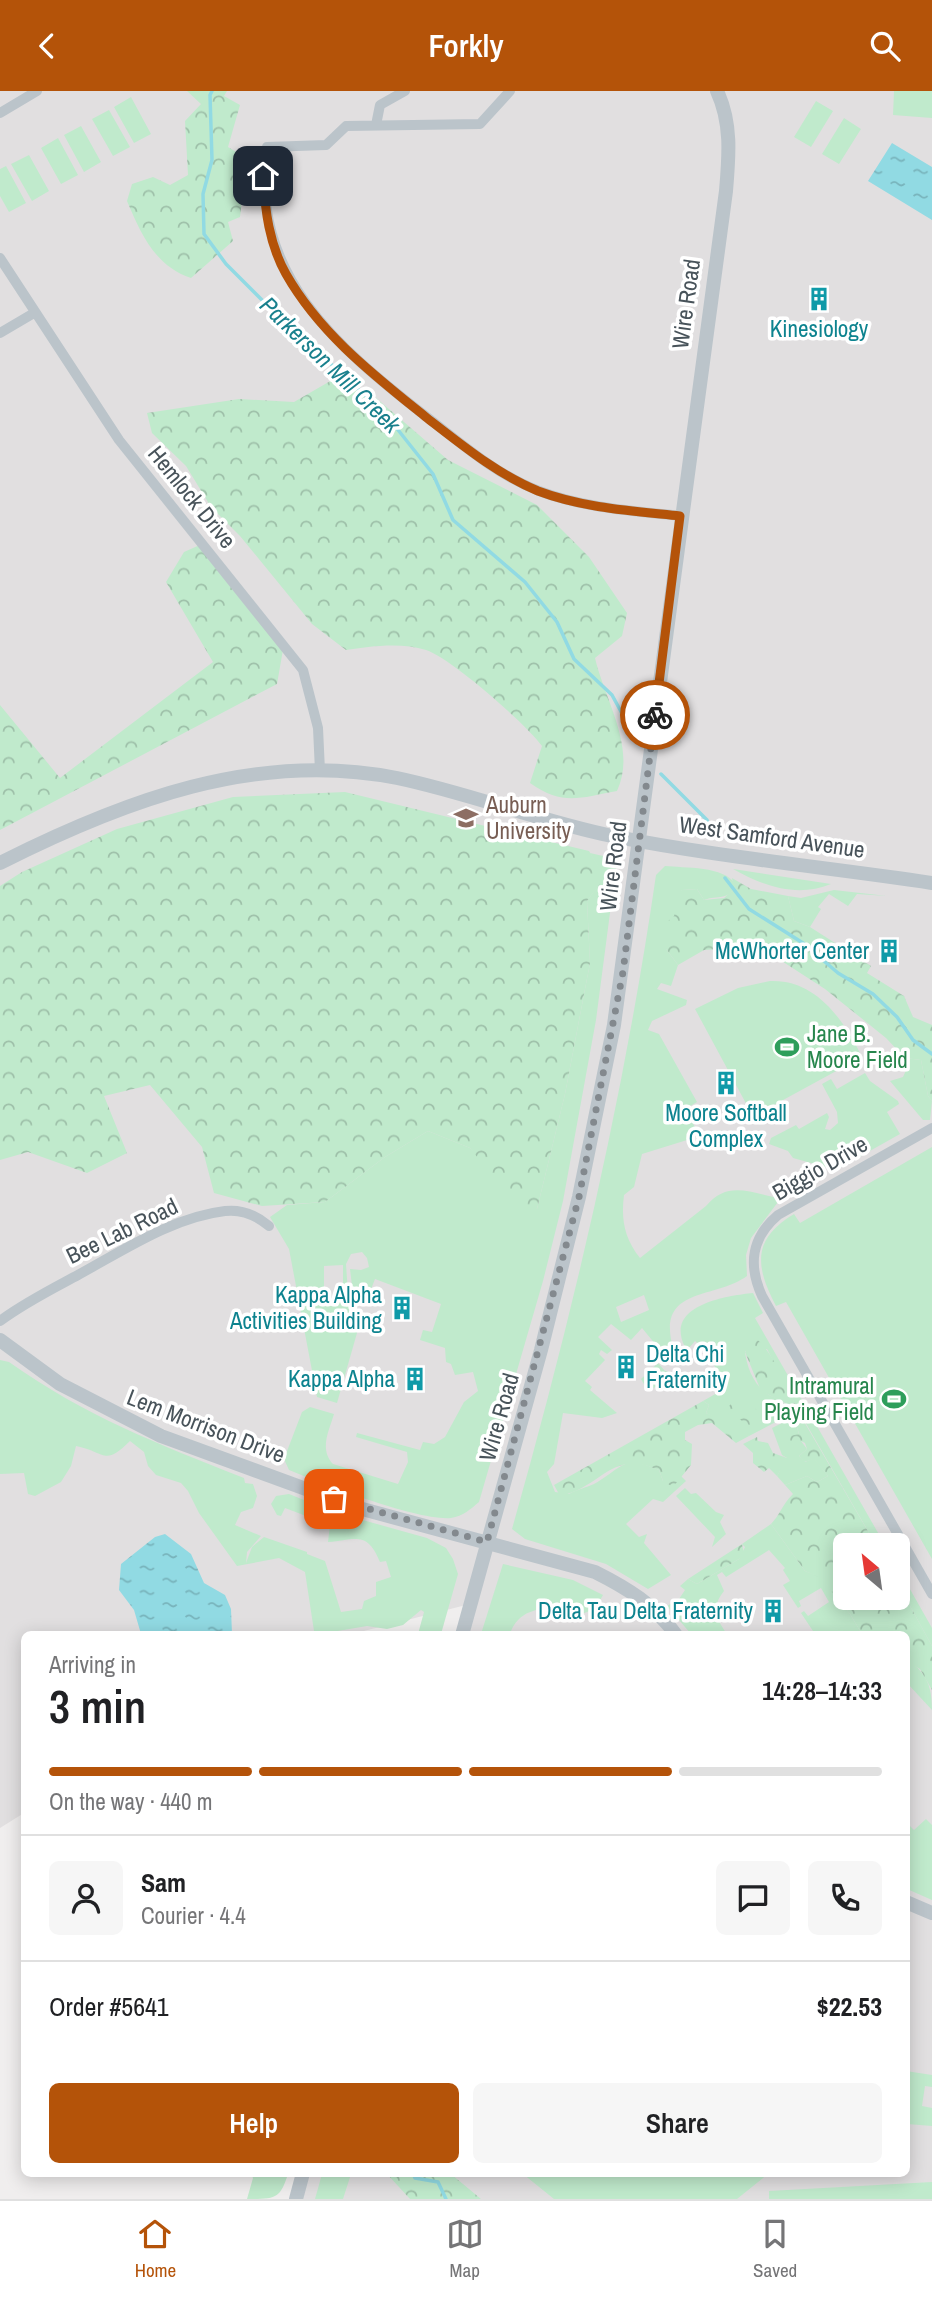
<!DOCTYPE html>
<meta charset="utf-8">
<style>
:root{--surface:#fff;--page:#f6f6f6;--text:#202124;--muted:#757577;--line:#e0e0e0;--accent:#b45309}
body{margin:0;font-family:"Archivo Narrow",sans-serif;background:var(--page);color:var(--text);height:100vh;display:flex;flex-direction:column;font-size:26px;white-space:nowrap}
*{box-sizing:border-box;margin:0}
p{font-size:23px;color:var(--muted)}
.icon{flex:none;width:38px;height:38px;fill:none;stroke:currentColor;stroke-width:2;stroke-linecap:round;stroke-linejoin:round}
.map{position:relative;flex:1;overflow:hidden}
.drawer{position:absolute;left:21px;top:1540px;width:889px;height:546px;display:flex;flex-direction:column;background:var(--surface);border-radius:10px;box-shadow:0 4px 18px #0003}
.drawer>*{flex:none}
.needle{width:46px;rotate:331deg}
.tools{position:absolute;left:833px;top:1442px;display:grid;gap:14px}
.tools a{display:grid;place-items:center;width:77px;height:77px;border-radius:10px;background:var(--surface);box-shadow:0 4px 18px #0003;font-size:35px}
.pin{position:absolute;display:grid;place-items:center;width:60px;height:60px;color:#fff;margin:-30px;border-radius:14px;box-shadow:0 4px 10px #0006}
.courier{position:absolute;display:grid;place-items:center;width:70px;height:70px;margin:-35px;border:5px solid #b45309;border-radius:50%;background:#fff;color:#222;box-shadow:0 2px 9px #0007}
.summary em{font-style:normal;font-weight:600}
.summary div{display:flex;flex-direction:column-reverse}
.summary{display:flex;align-items:center;justify-content:space-between;height:119px;padding:0 28px}
h1{font-size:46px;font-weight:600;line-height:52px}
.bar{display:grid;grid-template-columns:repeat(4,1fr);gap:10px 7px;align-content:center;height:84px;padding:0 28px}
.bar i{height:9px;border-radius:5px;background:var(--line)}
.bar .active{background:var(--accent)}
.bar p{grid-column:span 4}
.line{display:flex;align-items:center;gap:18px;padding:0 28px;border-top:2px solid var(--line)}
.line div{flex:1}
.round{display:grid;place-items:center;flex:none;width:74px;height:74px;border-radius:10px;background:var(--page)}
.cta{display:flex;gap:14px;margin-top:auto;padding:14px 28px}
.cta a{flex:1;height:80px;border-radius:10px;background:var(--accent);color:#fff;font-size:28px;font-weight:600;line-height:80px;text-align:center}
.cta a+a{background:var(--page);color:var(--text)}
header{display:flex;justify-content:space-between;align-items:center;height:91px;padding:0 28px;background:var(--accent);color:#fff;font-size:32px;font-weight:600}
.tab-bar{display:flex;justify-content:space-around;align-items:center;height:98px;border-top:2px solid var(--line);background:var(--surface);font-size:19px;color:var(--muted)}
.tab-bar a{display:grid;justify-items:center;gap:4px}
.tab-bar .active{color:var(--accent)}
.map>svg:first-child{display:block}
</style>
<header><svg class="icon" aria-label="back" viewBox="0 0 24 24"><path d="M15 5l-7 7 7 7"/></svg>Forkly<svg class="icon" aria-label="search" viewBox="0 0 24 24"><circle cx="10" cy="10" r="6"/><path d="M15 15l6 6"/></svg></header>
<div class="map">
<svg width="932" height="2108" viewBox="0 0 932 2108">
<defs>
<pattern id="forest-crowns" width="20" height="18" patternUnits="userSpaceOnUse" patternTransform="scale(1.75)"><rect width="20" height="18" fill="#c0eacc"/><path d="M2 6a3 3 0 1 1 6 0M12 15a3 3 0 1 1 6 0" fill="none" stroke="#9ec0a9"/></pattern>
<pattern id="water-ripples" width="26" height="14" patternUnits="userSpaceOnUse" patternTransform="scale(1.75)"><rect width="26" height="14" fill="#91dae3"/><path d="M2 4q2-2 4 0t4 0M15 11q2-2 4 0t4 0" fill="none" stroke="#78b3bb"/></pattern>
</defs>
<rect width="100%" height="100%" fill="#f0eeee"/>
<path fill="#e1dfe0" fill-rule="evenodd" d="M 0,0 L 932,0 L 932,2108 L 296,2108 L 303,2082 L 906,2082 L 906,1544 L 462,1543 L 470,1513 L 352,1543 L 24,1544 L 24,1722 L 0,1737 ZM 845,1454 L 898,1454 L 898,1507 L 845,1507 Z"/>
<path fill="#c0eacc" fill-rule="evenodd" d="M 894,0 L 932,0 L 932,27 L 893,24 Z
M 131,6 L 151,43 L 134,52 L 114,16 Z
M 816,10 L 833,20 L 811,56 L 794,46 Z
M 109,19 L 130,56 L 113,65 L 92,28 Z
M 844,27 L 861,38 L 839,73 L 822,63 Z
M 81,35 L 101,71 L 84,81 L 64,44 Z
M 58,47 L 78,84 L 61,93 L 41,57 Z
M 29,64 L 49,100 L 32,110 L 11,73 Z
M 6,75 L 26,112 L 9,121 L 0,105 L 0,78 Z
M 590,762 L 612,767 L 616,776 L 596,929 L 563,1110 L 543,1190 L 479,1411 C 471,1418 463,1425 451,1427 C 418,1430 323,1393 289,1379 L 284,1368 L 302,1321 L 310,1316 L 334,1323 C 329,1340 319,1358 333,1373 L 398,1393 L 408,1371 L 407,1361 L 356,1346 L 357,1342 L 420,1359 L 423,1351 L 434,1353 L 445,1346 L 464,1311 L 478,1300 L 473,1281 L 455,1284 L 451,1273 L 446,1271 L 445,1257 L 420,1249 L 423,1239 L 432,1241 L 441,1213 L 375,1188 L 368,1206 L 353,1203 L 350,1178 L 361,1179 L 369,1176 L 367,1167 L 362,1161 L 351,1163 L 346,1173 L 350,1233 L 359,1235 L 337,1312 L 317,1306 L 289,1158 L 270,1126 L 287,1114 L 325,1111 L 385,1066 L 428,1040 L 470,1057 L 537,1118 L 565,1003 L 590,872 L 587,810 L 604,786 ZM 343,1174 L 343,1209 L 324,1209 L 324,1175 Z
M 665,775 C 684,777 725,775 735,793 C 731,810 717,804 704,809 L 697,798 L 682,799 L 666,858 L 678,874 L 671,895 L 661,892 L 657,898 L 687,909 L 686,914 L 652,930 L 648,939 L 659,943 L 697,1011 L 687,1017 L 687,1022 L 700,1045 L 642,1063 L 634,1096 L 624,1104 C 621,1128 624,1147 640,1167 L 706,1115 C 726,1091 746,1100 774,1106 L 778,1111 L 751,1147 L 746,1164 L 747,1185 C 714,1209 656,1195 673,1257 L 652,1258 L 656,1254 L 642,1237 L 631,1249 L 611,1233 L 598,1246 L 612,1259 L 607,1263 L 601,1259 L 599,1263 L 605,1269 L 585,1290 L 592,1296 L 590,1299 L 617,1322 L 602,1327 L 563,1322 L 554,1373 L 547,1381 L 555,1401 L 569,1403 C 577,1398 586,1397 594,1393 C 624,1376 622,1363 659,1379 L 663,1390 L 680,1384 L 686,1390 L 663,1411 L 653,1408 L 626,1433 L 639,1446 L 647,1443 L 644,1452 L 671,1484 L 648,1498 L 606,1473 L 525,1448 L 512,1438 C 573,1223 624,1005 656,784 ZM 644,1204 L 649,1219 L 621,1231 L 616,1216 Z
M 733,778 L 831,793 C 797,807 763,795 733,778 Z
M 834,799 L 887,805 L 857,803 L 848,815 L 829,803 L 818,816 L 821,818 L 810,836 L 794,830 L 788,805 L 801,807 Z
M 770,890 C 816,888 844,929 862,966 L 761,1021 L 749,1018 L 695,918 L 738,897 Z
M 905,967 L 921,969 L 928,1005 L 932,1010 L 930,1029 L 923,1029 L 890,990 L 903,986 L 908,975 Z
M 865,982 L 870,990 L 898,1010 L 899,1013 L 887,1021 L 900,1043 L 836,1079 L 793,1067 L 788,1060 L 769,1053 L 771,1047 L 796,1034 L 799,1038 L 827,1022 L 829,1026 L 825,1038 L 830,1039 L 838,1032 L 837,1021 L 822,993 L 831,988 L 837,998 Z
M 932,1056 L 932,1468 L 786,1211 L 776,1215 C 755,1175 752,1148 794,1123 L 800,1132 Z
M 753,1202 L 763,1222 L 755,1227 L 885,1454 L 876,1454 L 797,1317 L 767,1258 L 745,1260 C 747,1281 759,1305 781,1308 L 789,1324 L 749,1345 L 706,1322 L 709,1314 L 703,1310 L 717,1302 L 712,1291 L 720,1285 L 707,1261 L 695,1250 L 689,1257 L 685,1256 C 664,1215 724,1205 753,1202 Z
M 0,1269 L 9,1271 C 85,1325 158,1353 244,1387 L 245,1392 L 253,1393 L 257,1405 L 253,1417 L 241,1421 L 235,1434 L 261,1445 L 247,1461 L 246,1472 L 252,1456 L 264,1446 L 307,1461 L 307,1463 L 325,1470 L 341,1521 L 362,1518 L 364,1510 L 376,1505 L 376,1491 L 391,1486 L 386,1470 L 380,1471 C 367,1439 355,1449 328,1451 L 330,1434 L 285,1417 L 281,1425 L 277,1424 L 271,1413 L 276,1405 L 289,1403 L 334,1421 L 427,1447 L 446,1457 L 453,1468 L 458,1483 L 441,1543 L 418,1543 L 424,1521 L 421,1519 L 403,1534 L 387,1538 L 367,1535 L 320,1543 L 314,1540 L 305,1481 L 279,1467 L 237,1475 L 199,1422 L 188,1400 L 181,1392 L 156,1384 L 148,1375 L 144,1361 L 130,1350 C 104,1376 106,1361 76,1355 L 71,1375 L 61,1391 L 35,1405 L 28,1403 L 24,1382 L 0,1383 Z
M 658,1272 L 665,1280 L 680,1283 L 648,1300 L 641,1288 Z
M 794,1326 L 801,1350 L 807,1358 L 799,1365 L 805,1371 L 814,1367 L 828,1385 L 817,1391 L 807,1385 L 785,1394 L 777,1385 L 787,1367 L 782,1364 L 772,1337 Z
M 685,1397 L 691,1403 L 696,1402 L 716,1421 L 724,1424 L 720,1431 L 726,1443 L 712,1456 L 715,1446 L 676,1405 Z
M 771,1433 L 805,1480 L 821,1486 L 850,1523 L 862,1543 L 815,1543 L 801,1522 L 804,1520 L 808,1525 L 829,1511 L 821,1497 L 799,1510 L 801,1515 L 798,1517 L 783,1494 L 790,1490 L 783,1479 L 785,1477 L 769,1459 L 726,1486 L 722,1481 L 717,1484 L 724,1500 C 711,1516 716,1528 727,1543 L 691,1543 L 667,1515 L 679,1508 L 685,1499 L 680,1495 L 688,1488 L 697,1493 L 739,1468 L 745,1456 L 742,1453 Z
M 503,1473 L 573,1489 L 603,1504 C 593,1523 584,1523 564,1525 L 560,1515 C 538,1518 518,1519 510,1543 L 481,1543 Z
M 898,1477 L 932,1537 L 932,1555 L 898,1493 Z
M 909,1570 C 928,1583 932,1598 932,1619 L 907,1592 L 907,1571 Z
M 926,1728 L 932,1734 L 932,1809 L 907,1798 L 907,1732 L 914,1739 Z
M 906,1980 L 932,1984 L 932,1996 L 925,1995 L 922,2015 L 932,2017 L 932,2035 L 907,2033 Z
M 251,2083 L 288,2083 C 280,2108 276,2108 247,2108 L 253,2087 Z
M 322,2083 L 351,2083 L 343,2108 L 315,2108 Z
M 523,2083 L 768,2083 L 737,2108 L 554,2108 Z
M 932,2091 L 932,2108 L 769,2108 L 769,2100 Z"/>
<path fill="url(#forest-crowns)" d="M 187,0 L 227,0 L 224,5 L 240,14 L 228,56 L 241,64 L 243,102 L 240,126 L 228,131 L 233,150 L 191,187 C 155,175 141,143 127,110 L 132,93 L 153,86 L 170,94 L 188,84 L 185,30 L 201,13 Z
M 339,285 L 375,306 L 448,369 L 537,414 L 589,466 L 627,522 L 622,545 L 595,567 C 605,610 637,657 617,700 C 579,707 563,715 530,692 L 542,655 C 526,633 451,567 426,559 C 402,551 370,555 346,559 L 312,533 L 240,445 L 211,416 L 186,375 L 152,342 L 147,322 L 239,308 L 294,311 Z
M 202,453 L 284,553 L 277,593 L 0,739 L 0,614 L 60,687 L 213,571 L 166,491 L 184,461 Z
M 345,701 L 589,760 L 605,786 L 587,810 L 590,872 L 565,1003 L 537,1118 L 514,1112 L 470,1057 L 428,1040 L 385,1066 L 325,1111 L 262,1115 L 214,1102 L 202,1056 L 150,994 L 104,1005 L 127,1062 L 87,1082 L 28,1061 L 0,1069 L 0,795 L 22,781 L 117,738 L 233,706 Z
M 732,787 L 751,798 L 788,805 L 794,830 L 810,836 L 871,875 L 867,882 L 904,905 L 913,926 L 932,934 L 932,1010 L 928,1005 L 921,969 L 905,967 L 886,947 L 825,898 L 760,856 L 704,859 L 678,874 L 666,858 L 663,844 L 666,832 L 674,825 L 679,803 L 682,799 L 697,798 L 704,809 L 724,807 L 734,798 Z
M 754,1247 C 769,1252 790,1303 798,1319 L 789,1324 L 785,1312 L 761,1300 L 745,1261 Z
M 703,1310 L 709,1314 L 706,1322 L 731,1332 L 749,1345 L 736,1352 L 712,1332 L 698,1334 L 685,1341 L 685,1349 L 692,1353 L 691,1374 L 673,1396 L 663,1390 L 659,1379 C 610,1358 603,1396 560,1405 L 554,1394 Z
M 733,1311 L 748,1321 L 750,1316 L 764,1321 L 761,1336 L 754,1337 L 729,1322 L 727,1317 Z
M 799,1322 L 876,1454 L 845,1454 L 845,1507 L 898,1507 L 898,1493 L 932,1555 L 932,1599 L 920,1578 L 907,1571 L 906,1544 L 862,1543 L 850,1523 L 821,1487 L 805,1480 L 771,1433 C 780,1424 781,1415 793,1403 L 785,1394 L 807,1385 L 817,1391 L 828,1385 L 814,1368 L 804,1371 L 799,1365 L 807,1358 L 805,1352 L 801,1350 L 792,1358 L 785,1346 L 799,1343 L 794,1326 Z
M 757,1346 L 758,1350 L 768,1352 L 773,1362 L 787,1367 L 788,1376 L 784,1381 L 780,1380 L 777,1385 L 769,1377 L 764,1381 L 753,1372 L 753,1362 L 743,1353 Z
M 742,1453 L 744,1463 L 739,1468 L 697,1493 L 688,1488 Z
M 387,2083 L 451,2083 L 481,2108 L 410,2108 Z"/>
<path fill="url(#water-ripples)" d="M 892,52 L 932,76 L 932,129 L 868,90 Z
M 165,1443 L 191,1463 L 204,1492 L 225,1504 L 231,1518 L 232,1543 L 141,1543 L 134,1519 L 119,1499 L 121,1473 L 155,1446 Z"/>
<g fill="none" stroke-linecap="round" stroke-linejoin="round">
<path stroke="#91dae3" stroke-width="3.5" d="M 212,0 L 210,4 L 212,69 L 203,103 L 204,143 L 226,173 L 265,212 L 387,325 L 433,383 L 453,429 L 525,491 L 557,531 L 574,568 L 612,604 L 638,652
M 661,683 L 707,729 L 712,746
M 725,787 L 749,818 L 803,852 L 838,882 L 873,903 L 897,926 L 913,949 L 932,963
M 413,2082 L 415,2087 L 438,2091 L 446,2108"/>
<path stroke="#bbc4ca" stroke-width="10" d="M 510,0 L 480,33 L 346,35 L 326,54 L 267,56 C 249,184 337,256 428,327 C 463,354 497,384 539,400 C 584,417 633,420 680,425
M 0,22 L 37,0
M 376,34 L 380,14 L 405,0
M 0,167 L 119,349 L 303,579 L 318,637 L 320,680
M 0,242 L 34,222
M 932,1037 L 778,1124 C 751,1147 748,1174 762,1205 L 932,1503
M 0,1230 C 24,1212 52,1198 78,1184 C 124,1159 173,1126 225,1120 C 242,1118 256,1124 269,1135"/>
<path stroke="#bbc4ca" stroke-width="14" d="M 0,772 C 123,710 256,659 397,687 C 469,702 539,730 612,745 C 717,766 826,776 932,792
M 0,1249 L 60,1293 L 161,1345 L 355,1416 L 595,1481 C 627,1497 655,1514 676,1544
M 462,1544 L 541,1259 L 579,1106 L 614,934 L 726,100 C 729,65 732,32 717,0
M 906,1811 L 932,1822
M 296,2108 L 303,2082"/>
</g>
<g fill="none" stroke-linecap="round" stroke-linejoin="round">
<path stroke="#83898e" stroke-width="7" stroke-dasharray="0 12.6" d="M 334,1408 L 487,1451 L 579,1106 L 623,881 L 655,624"/>
<path stroke="#b45309" stroke-width="9" d="M 263,85 C 265,119 269,153 286,183 C 320,243 375,285 427,327 C 462,354 497,383 538,400 C 583,417 633,420 680,425 L 655,624"/>
</g>
<defs>
<g id="building-bare" transform="scale(1.89)"><path d="M-4-6H4V6H1V3H-1V6H-4ZM-2.5-4.3h1.7v1.8h-1.7ZM.8-4.3h1.7v1.8H.8ZM-2.5-1h1.7V.8h-1.7ZM.8-1h1.7V.8H.8Z" fill="#0f9aa8" stroke="#fff" stroke-width="2.5" paint-order="stroke"/></g>
<g id="university-bare" transform="scale(1.89)"><path d="M0-5L7-2L0 1L-7-2ZM-4 1L0 2.5L4 1V4Q0 6-4 4Z" fill="#8d6e63" stroke="#fff" stroke-width="2.5" paint-order="stroke"/></g>
<g id="stadium-bare" transform="scale(1.89)"><path d="M0-5a6.5 5 0 1 0 0 10a6.5 5 0 1 0 0-10ZM-3.5-1.8h7v3.6h-7Z" fill="#2e9e5b" stroke="#fff" stroke-width="2.5" paint-order="stroke"/></g>
</defs>
<g fill-rule="evenodd">
<use href="#building-bare" x="819" y="208"/>
<use href="#university-bare" x="466" y="727"/>
<use href="#building-bare" x="889" y="860"/>
<use href="#stadium-bare" x="787" y="956"/>
<use href="#building-bare" x="726" y="992"/>
<use href="#building-bare" x="402" y="1217"/>
<use href="#building-bare" x="626" y="1276"/>
<use href="#building-bare" x="415" y="1288"/>
<use href="#stadium-bare" x="894" y="1308"/>
<use href="#building-bare" x="773" y="1520"/>
</g>
<g text-anchor="middle" stroke-width="7" stroke-linejoin="round" paint-order="stroke">
<g font-size="23" fill="#48535a" stroke="#fff">
<text transform="translate(686 213) rotate(-82)" y="8">Wire Road</text>
<text transform="translate(192 406) rotate(51)" y="8">Hemlock Drive</text>
<text transform="translate(772 746) rotate(8)" y="8">West Samford Avenue</text>
<text transform="translate(613 775) rotate(-83)" y="8">Wire Road</text>
<text transform="translate(820 1077) rotate(-30)" y="8">Biggio Drive</text>
<text transform="translate(122 1140) rotate(-26)" y="8">Bee Lab Road</text>
<text transform="translate(499 1326) rotate(-74)" y="8">Wire Road</text>
<text transform="translate(206 1335) rotate(21)" y="8">Lem Morrison Drive</text>
</g>
<g font-size="23" fill="#0d838f" stroke="#fff" text-anchor="end">
<text x="819" y="246" text-anchor="middle">Kinesiology</text>
<text x="869" y="868">McWhorter Center</text>
<text x="726" y="1030" text-anchor="middle">Moore Softball<tspan x="726" dy="26">Complex</tspan></text>
<text x="382" y="1212">Kappa Alpha<tspan x="382" dy="26">Activities Building</tspan></text>
<text x="646" y="1271" text-anchor="start">Delta Chi<tspan x="646" dy="26">Fraternity</tspan></text>
<text x="395" y="1296">Kappa Alpha</text>
<text x="753" y="1528">Delta Tau Delta Fraternity</text>
</g>
<g font-size="23" fill="#785e54" stroke="#fff" text-anchor="start">
<text x="486" y="722">Auburn<tspan x="486" dy="26">University</tspan></text>
</g>
<g font-size="23" fill="#27864d" stroke="#fff" text-anchor="start">
<text x="807" y="951">Jane B.<tspan x="807" dy="26">Moore Field</tspan></text>
<text x="874" y="1303" text-anchor="end">Intramural<tspan x="874" dy="26">Playing Field</tspan></text>
</g>
<g font-size="24" font-style="italic" fill="#19808d" stroke="#fff">
<text transform="translate(330 274) rotate(44)" y="8">Parkerson Mill Creek</text>
</g>
</g>
</svg>
<div class="tools">
<a><svg class="needle" viewBox="-14 -14 28 28"><path d="M0-13l5 13h-10z" fill="#e53935"/><path d="M0 13l5-13h-10z" fill="#757577"/></svg></a>
</div>
<div class="pin" style="left:334px;top:1408px;background:#ea580c"><svg class="icon" aria-label="bag" viewBox="0 0 24 24"><path d="M5 8h14l-1 12H6zM9 8a3 3 0 0 1 6 0"/></svg></div>
<div class="pin" style="left:263px;top:85px;background:#1f2937"><svg class="icon" aria-label="home" viewBox="0 0 24 24"><path d="M3 11l9-7 9 7M6 9v11h12V9"/></svg></div>
<div class="courier" style="left:655px;top:624px"><svg class="icon" aria-label="bike" viewBox="0 0 24 24"><circle cx="6" cy="16" r="4"/><circle cx="18" cy="16" r="4"/><path d="M6 16l4-8h5l3 8M10 8l3 8H6M13 5h3"/></svg></div>
<section class="drawer">
<div class="summary"><div><h1>3 min</h1><p>Arriving in</p></div><em>14:28–14:33</em></div>
<div class="bar"><i class="active"></i><i class="active"></i><i class="active"></i><i></i><p>On the way · 440 m</p></div>
<div class="line" style="height:126px"><a class="round"><svg class="icon" aria-label="person" viewBox="0 0 24 24"><circle cx="12" cy="8" r="4"/><path d="M4 21q1-7 8-7t8 7"/></svg></a><div><b>Sam</b><p>Courier · 4.4</p></div><a class="round"><svg class="icon" aria-label="chat" viewBox="0 0 24 24"><path d="M4 5h16v11H9l-5 4z"/></svg></a><a class="round"><svg class="icon" aria-label="phone" viewBox="0 0 24 24"><path d="M5 4h4l2 5-3 2q2 4 5 5l2-3 5 2v4C11 20 4 13 5 4z"/></svg></a></div>
<div class="line" style="height:91px"><div>Order #5641</div><b>$22.53</b></div>
<div class="cta"><a>Help</a><a>Share</a></div>
</section>
</div>
<nav class="tab-bar">
<a class="active"><svg class="icon" aria-label="home" viewBox="0 0 24 24"><path d="M3 11l9-7 9 7M6 9v11h12V9"/></svg>Home</a>
<a><svg class="icon" aria-label="map" viewBox="0 0 24 24"><path d="M3 6l6-2 6 2 6-2v14l-6 2-6-2-6 2zM9 4v14M15 6v14"/></svg>Map</a>
<a><svg class="icon" aria-label="saved" viewBox="0 0 24 24"><path d="M7 4h10v16l-5-4-5 4z"/></svg>Saved</a>
</nav>
